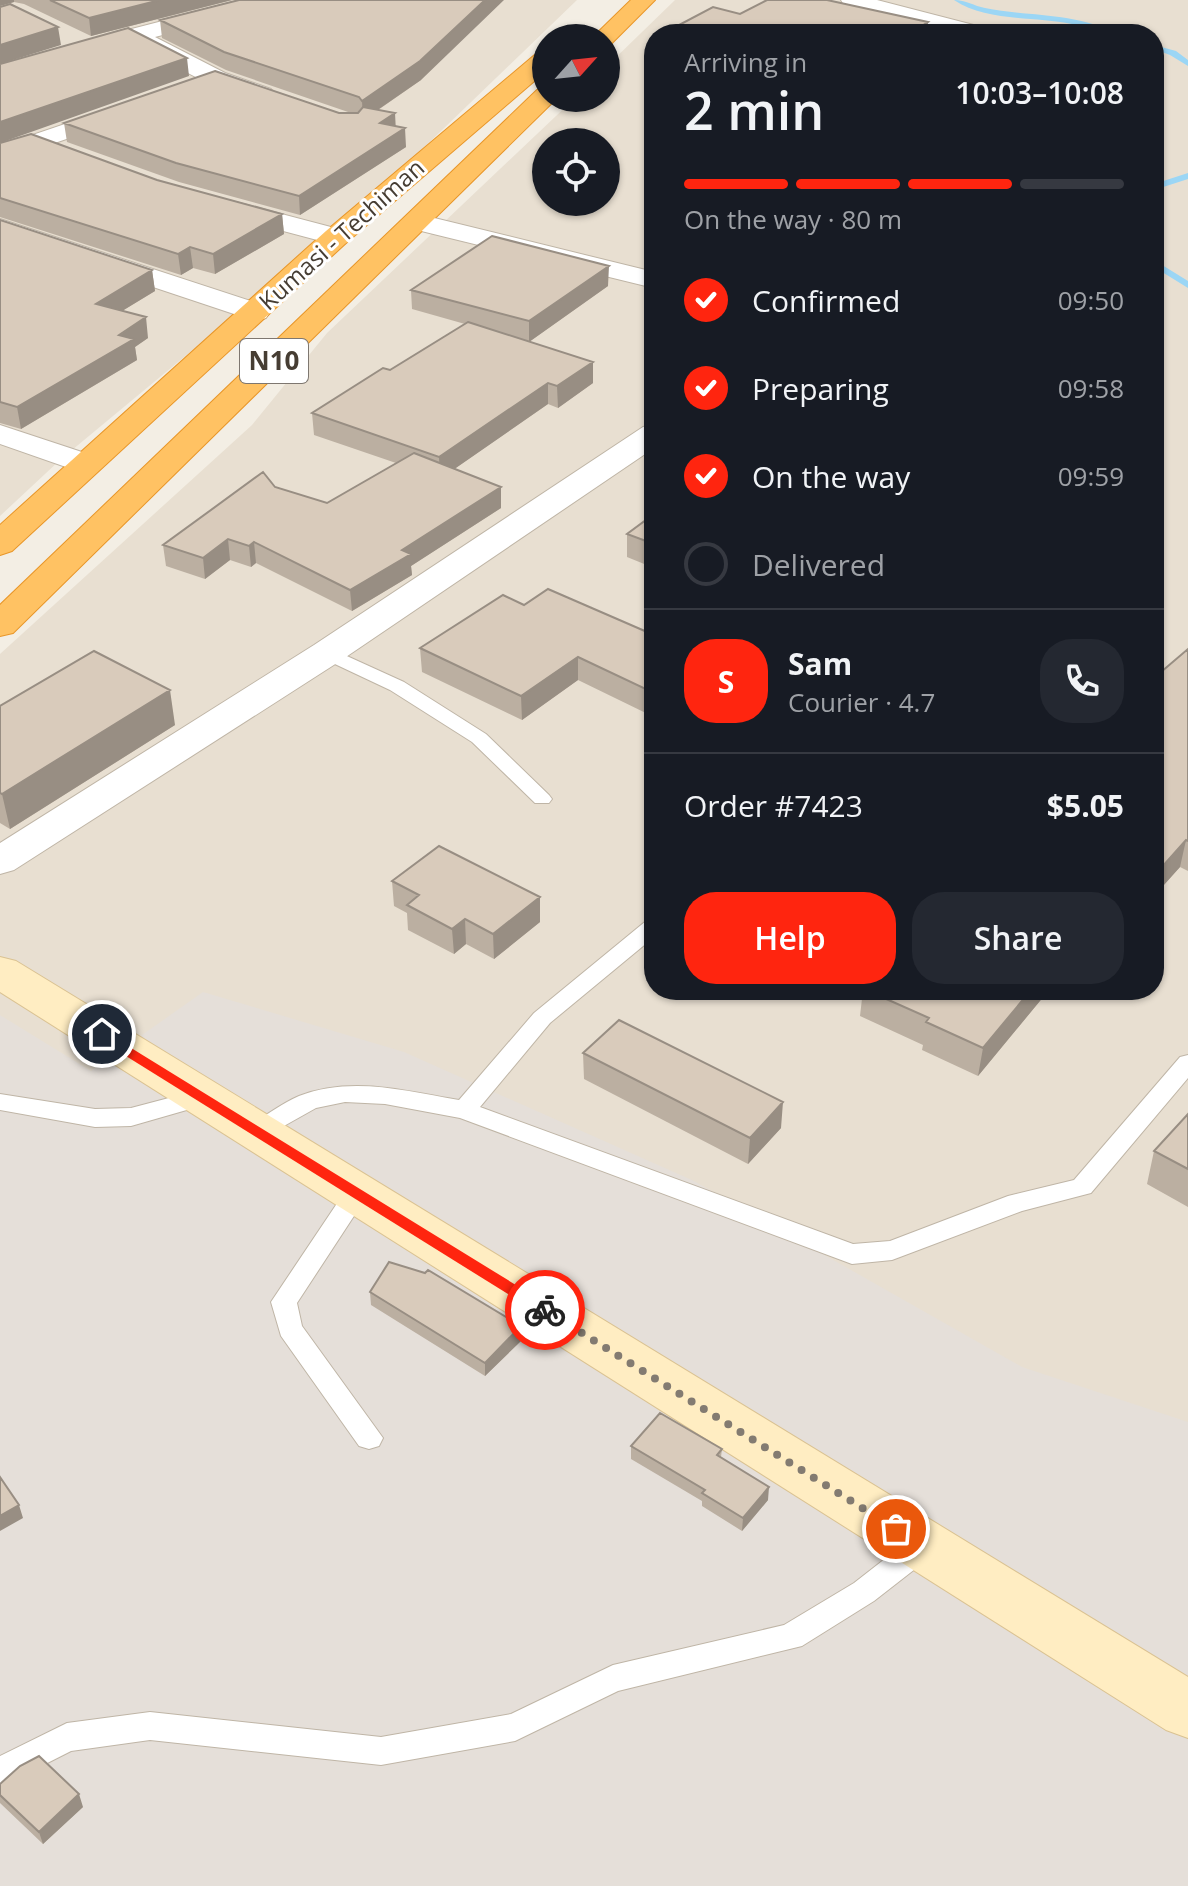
<!DOCTYPE html>
<meta charset="utf-8">
<style>
:root{--surface:#171b24;--page:#242831;--text:#f1f3f6;--muted:#9ea1a6;--line:#363941;--accent:#ff250f}
body{margin:0;font-family:"Open Sans",sans-serif;background:var(--page);color:var(--text);height:100vh;display:flex;flex-direction:column;font-size:30px;white-space:nowrap}
*{box-sizing:border-box;margin:0}
p{font-size:26px;color:var(--muted)}
.icon{flex:none;width:44px;height:44px;fill:none;stroke:currentColor;stroke-width:2;stroke-linecap:round;stroke-linejoin:round}
.map{position:relative;flex:1;overflow:hidden}
.details{position:absolute;left:644px;top:24px;width:520px;height:976px;display:flex;flex-direction:column;background:var(--surface);border-radius:32px;box-shadow:0 2px 6px #0004}
.details>*{flex:none}
.needle{width:52px;rotate:63deg}
.fabs{position:absolute;left:532px;top:24px;display:grid;gap:16px}
.fabs a{display:grid;place-items:center;width:88px;height:88px;border-radius:50%;background:var(--surface);box-shadow:0 2px 6px #0004;font-size:40px}
.pin{position:absolute;display:grid;place-items:center;width:68px;height:68px;color:#fff;margin:-34px;border:4px solid #fff;border-radius:50%;box-shadow:0 2px 8px #0007}
.courier{position:absolute;display:grid;place-items:center;width:80px;height:80px;margin:-40px;border:6px solid #ff250f;border-radius:50%;background:#fff;color:#222;box-shadow:0 2px 10px #0007}
.overview em{font-style:normal;font-weight:600}
.overview div{display:flex;flex-direction:column-reverse}
.overview{display:flex;align-items:center;justify-content:space-between;height:136px;padding:0 40px}
h1{font-size:52px;font-weight:600;line-height:60px}
.bar{display:grid;grid-template-columns:repeat(4,1fr);gap:12px 8px;align-content:center;height:96px;padding:0 40px}
.bar i{height:10px;border-radius:6px;background:var(--line)}
.bar .active{background:var(--accent)}
.bar p{grid-column:span 4}
.line{display:flex;align-items:center;gap:20px;padding:0 40px;border-top:2px solid var(--line)}
.line div{flex:1}
.round{display:grid;place-items:center;flex:none;width:84px;height:84px;border-radius:32px;background:var(--page)}
ol{padding:0 40px;list-style:none}
li{display:flex;align-items:center;gap:24px;height:88px}
li p{margin-inline-start:auto}
li .icon{padding:8px;border-radius:50%;background:var(--accent);color:#fff;stroke-width:4}
li:last-child{color:var(--muted)}
li i{width:44px;height:44px;border:4px solid var(--line);border-radius:50%}
.cta{display:flex;gap:16px;margin-top:auto;padding:16px 40px}
.cta a{flex:1;height:92px;border-radius:32px;background:var(--accent);color:#fff;font-size:32px;font-weight:600;line-height:92px;text-align:center}
.cta a+a{background:var(--page);color:var(--text)}
.map>svg:first-child{display:block}
</style>
<div class="map">
<svg width="1188" height="1886" viewBox="0 0 1188 1886">
<rect width="100%" height="100%" fill="#f3eee4"/>
<path fill="#e8dfd1" fill-rule="evenodd" d="M 0,0 L 577,0 L 413,158 L 248,304 L 60,460 L 0,516 Z
M 675,0 L 1188,0 L 1188,1886 L 0,1886 L 0,654 L 252,425 L 327,333 L 575,98 L 606,98 L 606,67 ZM 654,34 L 1154,34 L 1154,990 L 654,990 ZM 546,142 L 606,142 L 606,202 L 546,202 Z"/>
<path fill="#e5dfd9" d="M 203,992 L 404,1052 L 694,1181 L 1022,1367 L 1188,1422 L 1188,1886 L 0,1886 L 0,1015 L 91,1071 Z"/>
<g fill="none" stroke-linecap="round" stroke-linejoin="round">
<path fill="#9bd6f5" fill-rule="evenodd" d="M 954,0 C 966,0 974,6 985,8 C 1028,17 1077,12 1116,34 C 1100,34 1088,27 1072,24 C 1034,16 987,22 954,0 Z
M 1154,45 L 1176,51 L 1188,60 L 1188,66 L 1170,55 L 1154,49 Z
M 1188,173 L 1188,179 L 1154,190 L 1154,184 Z
M 1154,260 L 1188,281 L 1188,288 L 1154,267 Z"/>
<g stroke="#bfb5a6" stroke-width="2">
<path id="lane" d="M 327,647 L 404,682 L 486,734 L 549,795 L 552,799 L 549,803 L 535,803 L 472,742 L 390,690 L 320,657 L 318,653 Z
M 654,919 L 654,937 L 550,1023 L 480,1107 L 853,1244 L 890,1241 L 1008,1196 L 1074,1180 L 1180,1057 L 1188,1055 L 1188,1078 L 1091,1193 L 1022,1211 L 892,1260 L 852,1264 L 460,1118 L 385,1104 L 345,1102 L 316,1108 L 259,1140 L 250,1137 L 247,1131 L 250,1125 C 266,1116 282,1103 299,1096 C 352,1076 405,1091 459,1100 L 534,1013 L 646,921 Z
M 203,1089 L 211,1091 L 215,1097 L 211,1103 L 131,1126 L 95,1127 L 0,1110 L 0,1094 L 95,1109 L 131,1108 Z
M 357,1184 L 366,1187 L 369,1193 L 297,1303 L 302,1326 L 383,1438 L 379,1446 L 369,1449 L 359,1446 L 281,1336 L 271,1302 L 348,1187 Z
M 923,1534 L 933,1537 L 937,1546 L 933,1555 L 874,1601 L 802,1646 L 618,1691 L 515,1741 L 381,1765 L 150,1740 L 71,1751 L 0,1787 L 0,1756 L 67,1723 L 150,1712 L 381,1737 L 511,1714 L 613,1665 L 784,1625 L 854,1583 L 913,1537 Z"/>
</g>
<g stroke="#bfb5a6" stroke-width="2">
<path id="street" d="M 244,0 L 281,0 L 278,5 L 155,37 L 225,73 L 271,89 L 275,94 L 271,99 C 241,107 161,58 132,43 L 0,82 L 0,67 L 81,42 Z
M 841,0 L 877,0 L 989,29 L 992,34 L 955,34 L 844,5 Z
M 118,106 L 127,108 L 130,113 L 127,118 L 0,162 L 0,146 Z
M 228,200 L 346,231 L 349,237 L 346,243 L 336,245 L 219,214 L 215,208 L 219,202 Z
M 418,214 L 654,272 L 654,288 L 409,228 L 405,222 L 409,216 Z
M 0,219 L 266,306 L 270,312 L 266,318 L 256,321 L 246,318 L 0,236 Z
M 0,425 L 97,457 L 102,464 L 97,471 L 86,474 L 0,444 Z
M 654,425 L 654,448 L 340,661 L 14,870 L 0,874 L 0,843 L 314,645 L 643,427 Z"/>
</g>
<g stroke="#dac292" stroke-width="2">
<path id="secondary" d="M 0,957 L 16,961 L 1188,1677 L 1188,1738 L 1166,1730 L 0,992 Z"/>
</g>
<g stroke="#e89629" stroke-width="2">
<path id="highway" d="M 631,0 L 655,0 L 612,43 L 606,45 L 606,38 L 592,38 Z
M 546,51 L 546,71 L 346,243 L 12,551 L 0,555 L 0,525 L 326,231 L 537,53 Z
M 546,87 L 546,98 L 556,98 L 555,100 L 13,633 L 0,636 L 0,605 L 537,90 Z"/>
</g>
<use href="#lane" fill="#fff" fill-rule="evenodd"/>
<use href="#street" fill="#fff" fill-rule="evenodd"/>
<use href="#secondary" fill="#ffedc2" fill-rule="evenodd"/>
<use href="#highway" fill="#ffc263" fill-rule="evenodd"/>
</g>
<path fill="#bbafa1" d="M 0,0 L 232,0 L 91,36 L 24,4 L 14,2 L 0,6 Z
M 160,20 L 421,80 L 378,110 L 396,126 L 406,147 L 300,215 L 179,182 L 67,142 L 64,123 L 351,113 L 226,70 L 162,38 Z
M 0,143 L 157,180 L 282,214 L 284,234 L 215,274 L 193,268 L 181,275 L 0,217 Z
M 0,220 L 152,270 L 155,291 L 122,311 L 148,338 L 135,347 L 137,360 L 21,429 L 0,423 Z
M 608,286 L 529,342 L 593,383 L 558,408 L 548,404 L 454,469 L 501,508 L 411,566 L 412,575 L 352,611 L 256,563 L 251,567 L 230,560 L 205,579 L 166,566 L 163,545 L 275,487 L 327,503 L 396,463 L 314,435 L 312,413 L 390,370 L 465,324 L 412,309 L 411,290 Z
M 654,514 L 654,568 L 627,557 L 627,534 Z
M 524,605 L 654,635 L 654,717 L 578,680 L 522,720 L 422,672 L 420,648 Z
M 1188,649 L 1188,871 L 1180,867 L 1154,896 L 1154,678 Z
M 0,706 L 175,725 L 10,829 L 0,823 Z
M 392,881 L 540,897 L 540,922 L 494,959 L 466,944 L 454,954 L 408,930 L 407,913 L 394,906 Z
M 863,990 L 1049,990 L 978,1076 L 922,1050 L 923,1045 L 860,1016 Z
M 583,1053 L 781,1128 L 748,1164 L 584,1079 Z
M 1188,1114 L 1188,1207 L 1147,1184 L 1154,1151 Z
M 425,1273 L 521,1326 L 522,1340 L 485,1376 L 371,1305 L 370,1292 Z
M 631,1446 L 722,1449 L 721,1457 L 768,1500 L 742,1531 L 702,1506 L 702,1501 L 631,1459 Z
M 0,1784 L 83,1807 L 43,1844 L 0,1803 Z"/>
<path fill="#988e83" d="M 0,0 L 14,0 L 14,2 L 0,6 Z
M 160,0 L 232,0 L 91,36 L 89,18 Z
M 485,0 L 504,0 L 421,80 L 363,120 L 362,101 Z
M 928,22 L 927,34 L 909,34 Z
M 58,27 L 61,45 L 0,64 L 0,45 Z
M 187,58 L 189,76 L 0,143 L 0,122 Z
M 395,113 L 396,132 L 380,123 Z
M 405,128 L 406,147 L 300,215 L 299,196 Z
M 282,214 L 284,234 L 215,274 L 213,254 Z
M 190,247 L 193,268 L 181,275 L 178,254 Z
M 609,266 L 608,286 L 529,342 L 529,321 Z
M 152,270 L 155,291 L 99,325 L 96,304 Z
M 146,317 L 148,338 L 135,347 L 137,360 L 21,429 L 17,407 Z
M 593,362 L 593,383 L 558,408 L 557,386 Z
M 548,383 L 548,404 L 440,479 L 439,457 Z
M 501,487 L 501,508 L 411,566 L 412,575 L 352,611 L 350,590 L 402,550 Z
M 228,539 L 230,560 L 205,579 L 203,558 Z
M 254,542 L 256,563 L 251,567 L 249,546 Z
M 578,657 L 578,680 L 522,720 L 521,696 Z
M 170,690 L 175,725 L 10,829 L 2,794 Z
M 1186,840 L 1180,867 L 1154,896 L 1154,876 Z
M 540,897 L 540,922 L 494,959 L 493,934 Z
M 465,919 L 466,944 L 454,954 L 452,929 Z
M 1031,990 L 1049,990 L 978,1076 L 983,1048 Z
M 783,1102 L 781,1128 L 748,1164 L 750,1138 Z
M 521,1326 L 522,1340 L 485,1376 L 485,1363 Z
M 769,1487 L 768,1500 L 742,1531 L 743,1518 Z
M 19,1505 L 23,1518 L 0,1531 L 0,1516 Z
M 79,1794 L 83,1807 L 43,1844 L 39,1832 Z"/>
<path fill="#d9cbbb" stroke="#988e83" stroke-width="2" d="M 50,0 L 160,0 L 89,18 Z
M 239,0 L 485,0 L 420,61 L 362,101 L 359,97 L 224,52 L 160,20 Z
M 767,0 L 827,0 L 928,22 L 909,34 L 662,34 L 713,7 L 740,14 Z
M 10,4 L 58,27 L 0,45 L 0,7 Z
M 128,28 L 187,58 L 0,122 L 0,64 Z
M 215,71 L 339,113 L 358,113 L 363,107 L 395,113 L 380,123 L 405,128 L 299,196 L 176,163 L 64,123 Z
M 31,134 L 157,180 L 282,214 L 213,254 L 190,247 L 178,254 L 0,198 L 0,143 Z
M 0,220 L 152,270 L 96,304 L 146,317 L 119,335 L 134,339 L 17,407 L 0,402 Z
M 492,236 L 609,266 L 529,321 L 411,290 Z
M 468,322 L 593,362 L 557,386 L 548,383 L 439,457 L 312,413 L 383,368 L 390,370 Z
M 414,453 L 501,487 L 402,550 L 411,554 L 350,590 L 254,542 L 249,546 L 228,539 L 203,558 L 163,545 L 263,472 L 275,487 L 327,503 Z
M 654,514 L 654,544 L 627,534 Z
M 548,589 L 654,635 L 654,693 L 578,657 L 521,696 L 420,648 L 503,595 L 524,605 Z
M 1188,649 L 1188,841 L 1186,840 L 1154,876 L 1154,678 Z
M 94,651 L 170,690 L 2,794 L 0,793 L 0,706 Z
M 439,846 L 540,897 L 493,934 L 465,919 L 452,929 L 407,905 L 419,895 L 392,881 Z
M 866,990 L 1031,990 L 983,1048 L 926,1022 L 929,1018 Z
M 619,1020 L 783,1102 L 750,1138 L 583,1053 Z
M 1188,1114 L 1188,1169 L 1154,1151 Z
M 389,1262 L 425,1273 L 428,1270 L 521,1326 L 485,1363 L 370,1292 Z
M 660,1413 L 722,1449 L 717,1455 L 769,1487 L 743,1518 L 702,1493 L 705,1490 L 631,1446 Z
M 0,1477 L 19,1505 L 0,1516 Z
M 39,1756 L 79,1794 L 39,1832 L 0,1795 L 0,1784 L 20,1766 Z"/>
<path fill="#ff250f" d="M 102,1030 L 550,1306 L 550,1314 L 540,1314 L 97,1038 L 95,1034 Z"/>
<g fill="none" stroke-linecap="round" stroke-linejoin="round">
<path stroke="#837b71" stroke-width="8" stroke-dasharray="0 14.4" d="M 545,1310 L 896,1529"/>
</g>
<g text-anchor="middle" stroke-width="6" stroke-linejoin="round" paint-order="stroke">
<g font-size="24" fill="#463d33" stroke="#fff">
<text transform="translate(342 235) rotate(-42)" y="8">Kumasi - Techiman</text>
</g>
<rect fill="#fff" stroke="#7e7770" stroke-width="2" x="240" y="339" width="68" height="44" rx="6"/>
<g font-size="26" font-weight="bold" fill="#463d33">
<text x="274" y="370">N10</text>
</g>
</g>
</svg>
<div class="fabs">
<a><svg class="needle" viewBox="-14 -14 28 28"><path d="M0-13l5 13h-10z" fill="#e53935"/><path d="M0 13l5-13h-10z" fill="#9ea1a6"/></svg></a>
<a><svg class="icon" aria-label="locate" viewBox="0 0 24 24"><circle cx="12" cy="12" r="6"/><path d="M12 2v4M12 18v4M2 12h4M18 12h4"/></svg></a>
</div>
<div class="pin" style="left:896px;top:1529px;background:#ea580c"><svg class="icon" aria-label="bag" viewBox="0 0 24 24"><path d="M5 8h14l-1 12H6zM9 8a3 3 0 0 1 6 0"/></svg></div>
<div class="pin" style="left:102px;top:1034px;background:#1f2937"><svg class="icon" aria-label="home" viewBox="0 0 24 24"><path d="M3 11l9-7 9 7M6 9v11h12V9"/></svg></div>
<div class="courier" style="left:545px;top:1310px"><svg class="icon" aria-label="bike" viewBox="0 0 24 24"><circle cx="6" cy="16" r="4"/><circle cx="18" cy="16" r="4"/><path d="M6 16l4-8h5l3 8M10 8l3 8H6M13 5h3"/></svg></div>
<section class="details">
<div class="overview"><div><h1>2 min</h1><p>Arriving in</p></div><em>10:03–10:08</em></div>
<div class="bar"><i class="active"></i><i class="active"></i><i class="active"></i><i></i><p>On the way · 80 m</p></div>
<ol>
<li><svg class="icon" aria-label="check" viewBox="0 0 24 24"><path d="M5 12l5 5 9-10"/></svg>Confirmed<p>09:50</p></li>
<li><svg class="icon" aria-label="check" viewBox="0 0 24 24"><path d="M5 12l5 5 9-10"/></svg>Preparing<p>09:58</p></li>
<li><svg class="icon" aria-label="check" viewBox="0 0 24 24"><path d="M5 12l5 5 9-10"/></svg>On the way<p>09:59</p></li>
<li><i></i>Delivered</li>
</ol>
<div class="line" style="height:144px"><b class="round" style="background:var(--accent);color:#fff">S</b><div><b>Sam</b><p>Courier · 4.7</p></div><a class="round"><svg class="icon" aria-label="phone" viewBox="0 0 24 24"><path d="M5 4h4l2 5-3 2q2 4 5 5l2-3 5 2v4C11 20 4 13 5 4z"/></svg></a></div>
<div class="line" style="height:104px"><div>Order #7423</div><b>$5.05</b></div>
<div class="cta"><a>Help</a><a>Share</a></div>
</section>
</div>
